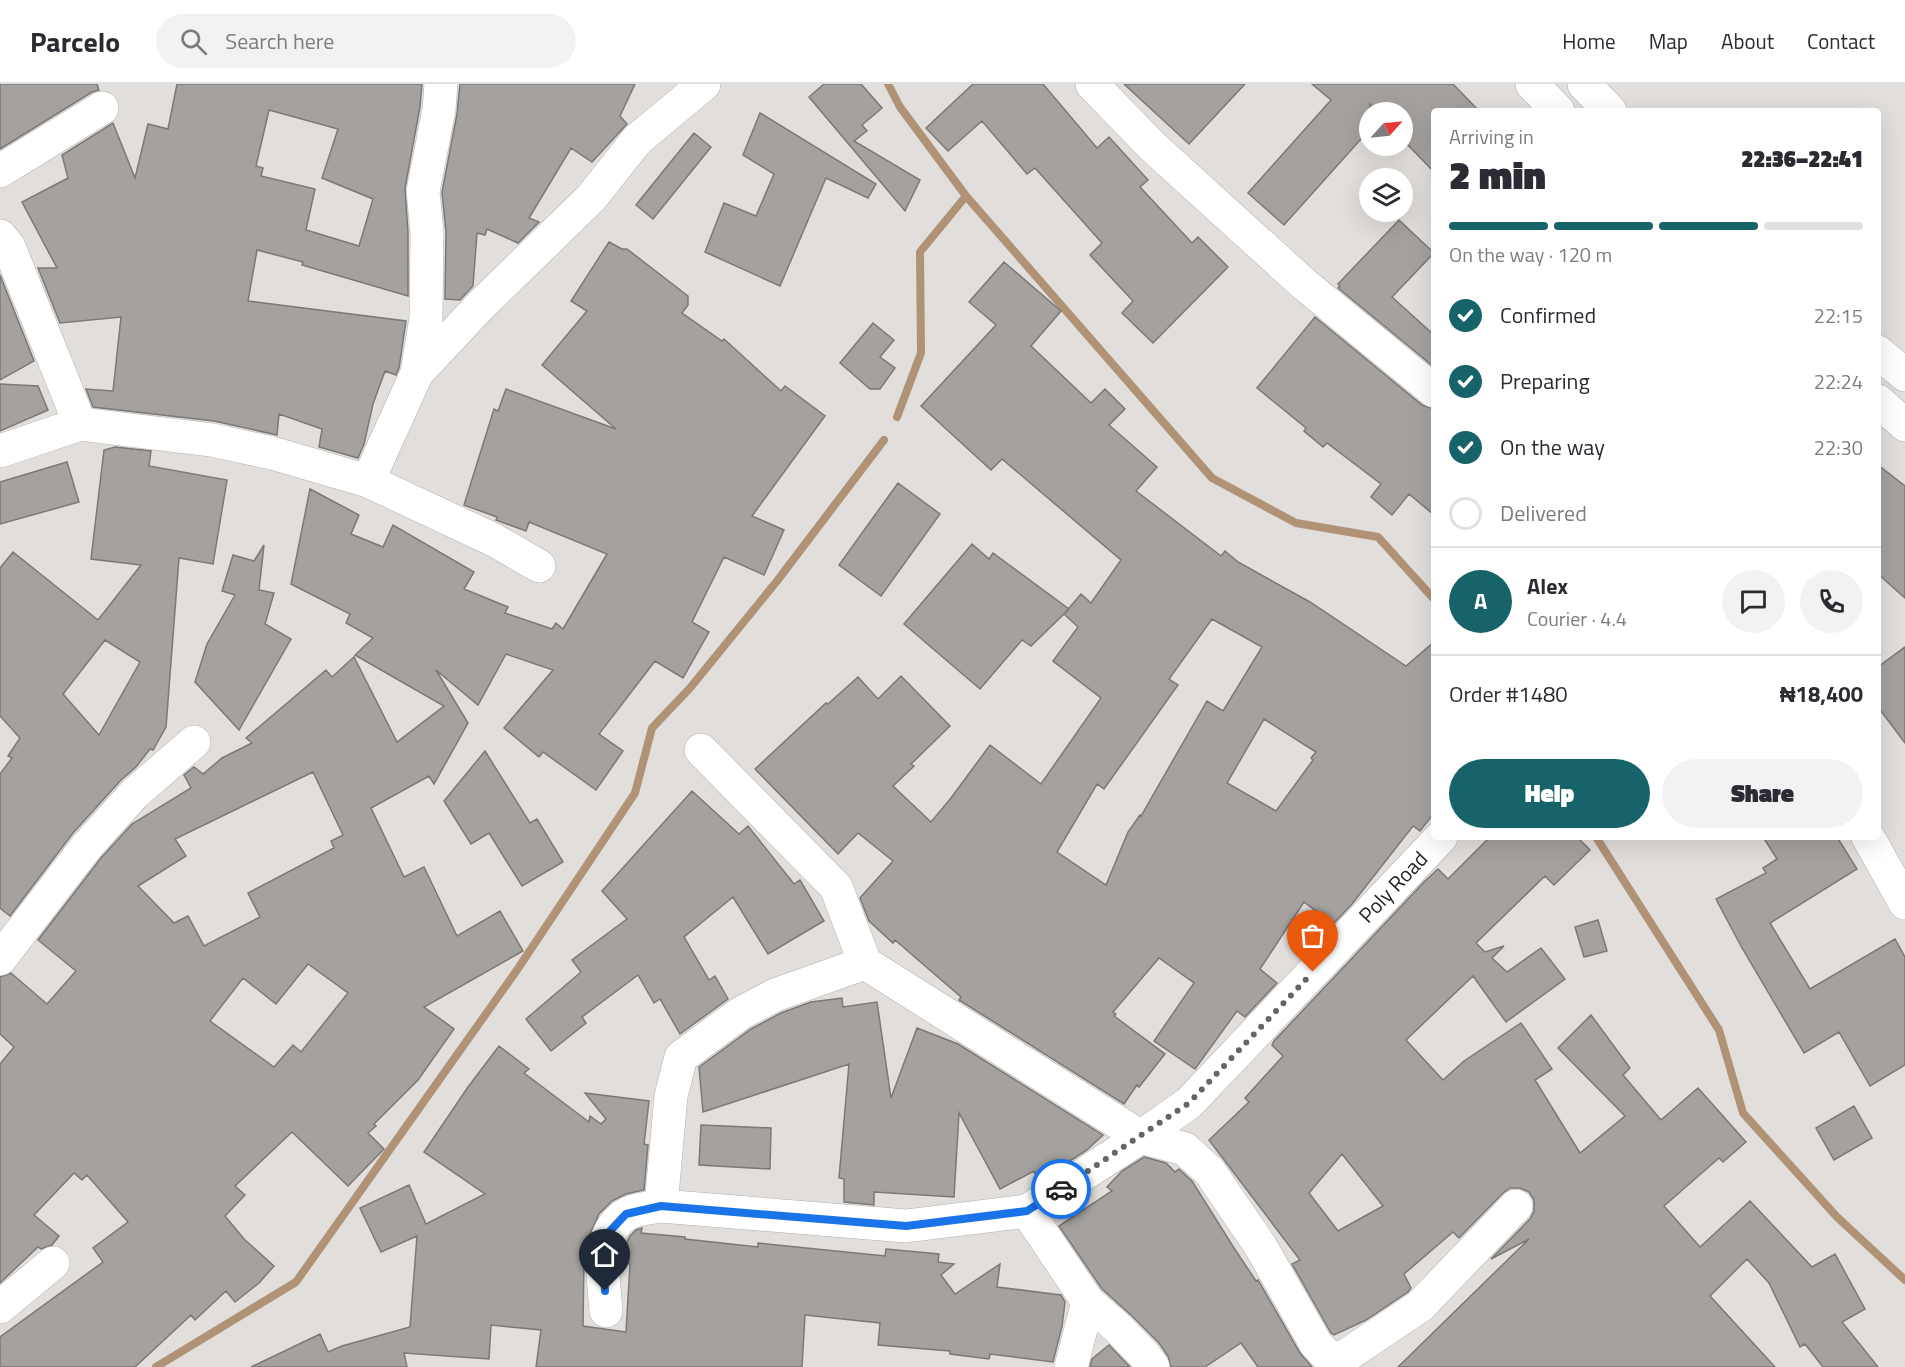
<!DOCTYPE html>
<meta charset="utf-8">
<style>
:root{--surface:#fff;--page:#f2f2f3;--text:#2b2b33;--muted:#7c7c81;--line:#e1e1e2;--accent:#16646a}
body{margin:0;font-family:"Titillium Web",sans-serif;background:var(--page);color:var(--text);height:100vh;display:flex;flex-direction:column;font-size:22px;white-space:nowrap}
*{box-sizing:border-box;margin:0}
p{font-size:20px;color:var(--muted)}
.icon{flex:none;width:33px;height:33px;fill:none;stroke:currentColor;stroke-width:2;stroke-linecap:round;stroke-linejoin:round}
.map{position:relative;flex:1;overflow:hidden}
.sheet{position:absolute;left:1431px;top:24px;width:450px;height:732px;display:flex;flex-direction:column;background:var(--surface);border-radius:6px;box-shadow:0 6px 24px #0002}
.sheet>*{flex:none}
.needle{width:39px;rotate:63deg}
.controls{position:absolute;left:1359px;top:18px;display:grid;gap:12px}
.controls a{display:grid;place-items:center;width:54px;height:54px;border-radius:50%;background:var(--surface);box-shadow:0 6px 24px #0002;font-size:30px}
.pin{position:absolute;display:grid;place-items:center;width:51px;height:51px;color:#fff;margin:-62px -26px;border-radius:50% 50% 50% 0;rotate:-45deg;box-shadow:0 0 6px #0007}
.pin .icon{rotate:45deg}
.courier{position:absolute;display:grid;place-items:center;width:60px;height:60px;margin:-30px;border:4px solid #1a73e8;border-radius:50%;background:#fff;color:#222;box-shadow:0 2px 8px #0007}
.headline em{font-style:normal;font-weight:800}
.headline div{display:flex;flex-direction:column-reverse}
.headline{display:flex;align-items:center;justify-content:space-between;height:102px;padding:0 18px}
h1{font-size:39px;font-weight:800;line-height:45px}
.bar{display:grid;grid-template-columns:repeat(4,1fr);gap:9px 6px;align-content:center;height:72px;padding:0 18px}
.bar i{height:8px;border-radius:4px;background:var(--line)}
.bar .active{background:var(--accent)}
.bar p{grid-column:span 4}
.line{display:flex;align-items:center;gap:15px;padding:0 18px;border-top:2px solid var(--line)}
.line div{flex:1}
.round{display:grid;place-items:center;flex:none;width:63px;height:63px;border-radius:32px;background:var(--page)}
ol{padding:0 18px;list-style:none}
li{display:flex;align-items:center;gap:18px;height:66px}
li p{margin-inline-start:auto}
li .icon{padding:6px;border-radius:50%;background:var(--accent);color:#fff;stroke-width:4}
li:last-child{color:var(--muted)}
li i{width:33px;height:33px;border:3px solid var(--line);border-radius:50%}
.primary-button{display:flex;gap:12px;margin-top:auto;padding:12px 18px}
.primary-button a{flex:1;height:69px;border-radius:36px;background:var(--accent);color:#fff;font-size:24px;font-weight:800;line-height:69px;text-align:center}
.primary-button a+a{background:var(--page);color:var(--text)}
header{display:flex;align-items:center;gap:36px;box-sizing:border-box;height:84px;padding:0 30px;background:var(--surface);border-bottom:2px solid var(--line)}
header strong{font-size:28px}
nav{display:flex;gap:33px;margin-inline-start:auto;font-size:21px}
.search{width:420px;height:54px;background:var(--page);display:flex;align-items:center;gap:15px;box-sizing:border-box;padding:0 21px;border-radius:33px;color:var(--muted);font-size:22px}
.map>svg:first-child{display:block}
</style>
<header>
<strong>Parcelo</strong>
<div class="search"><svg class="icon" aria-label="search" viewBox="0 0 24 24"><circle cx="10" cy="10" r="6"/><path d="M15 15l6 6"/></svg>Search here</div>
<nav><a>Home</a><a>Map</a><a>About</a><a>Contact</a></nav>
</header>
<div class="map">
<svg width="1905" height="1283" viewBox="0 0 1905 1283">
<rect width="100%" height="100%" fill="#e1dedb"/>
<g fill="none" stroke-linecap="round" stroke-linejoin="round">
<path stroke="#b09277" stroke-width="8" d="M 888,0 L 900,23 L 966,112 L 1212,394 L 1296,439 L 1378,453 L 1434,515
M 897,333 L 921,269 L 920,168 L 966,112
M 1596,753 L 1719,946 L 1743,1029 L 1837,1133 L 1905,1196
M 156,1283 L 296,1198 L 517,886 L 635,709 L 652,644 L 690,604 L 777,497 L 884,356"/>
</g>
<path fill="#a5a19e" stroke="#7b7875" stroke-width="1.5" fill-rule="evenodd" d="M 0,0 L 97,0 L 99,6 L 92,8 L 0,65 Z
M 177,0 L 422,0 L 420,23 L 405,104 L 408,149 L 408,212 L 302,181 L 303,178 L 257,166 L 248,217 L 406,237 L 399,284 L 396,291 L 385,287 L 373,320 L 364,360 L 358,374 L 319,363 L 322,345 L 279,330 L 277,351 L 214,337 L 93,323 L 86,305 L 113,307 L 121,233 L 60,239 L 38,184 L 57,184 L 22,118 L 68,94 L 62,71 L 113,39 L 135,94 L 148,40 L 168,45 ZM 269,26 L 338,45 L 322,94 L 373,115 L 359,162 L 306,146 L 315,105 L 261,92 L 263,84 L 256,82 Z
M 460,0 L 635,0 L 620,32 L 627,40 L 592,78 L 571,64 L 529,134 L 539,138 L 518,159 L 487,145 L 485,151 L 477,149 L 473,202 L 460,216 L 445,215 L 446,148 L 442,108 L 457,30 Z
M 824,0 L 861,0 L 882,24 L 862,41 L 867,47 L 854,57 L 920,96 L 905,127 L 809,13 Z
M 973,0 L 1043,0 L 1097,64 L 1109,53 L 1148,96 L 1140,103 L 1192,159 L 1198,153 L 1228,183 L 1153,259 L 1122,229 L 1133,217 L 1090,171 L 1102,159 L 1035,84 L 1027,90 L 982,37 L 948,67 L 926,44 Z
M 1124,0 L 1245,0 L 1189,60 Z
M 1312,0 L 1453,0 L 1479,27 L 1434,27 L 1434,88 L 1402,55 L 1402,28 L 1378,28 L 1370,20 L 1370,45 L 1284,141 L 1248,109 L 1331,16 Z
M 760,29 L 876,100 L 868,114 L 826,94 L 780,202 L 705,168 L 724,119 L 756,132 L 774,90 L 743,71 Z
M 694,49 L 711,63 L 653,135 L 636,121 Z
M 1399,136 L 1434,169 L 1392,213 L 1434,251 L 1434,283 L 1338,204 L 1340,202 L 1338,200 Z
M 609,158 L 622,165 L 627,165 L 688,212 L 688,221 L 682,229 L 722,257 L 724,255 L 781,307 L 785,302 L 825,332 L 752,432 L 784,446 L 764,491 L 724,473 L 692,538 L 709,548 L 683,594 L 655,577 L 599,650 L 623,667 L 596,706 L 543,668 L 539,673 L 504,644 L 553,586 L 506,570 L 478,621 L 436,586 L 468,639 L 434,700 L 429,692 L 371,724 L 404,793 L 424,783 L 457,852 L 500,827 L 523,867 L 424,923 L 454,945 L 418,996 L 374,1040 L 376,1042 L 368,1049 L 384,1065 L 348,1102 L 292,1048 L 235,1102 L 245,1111 L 225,1132 L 244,1155 L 274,1182 L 259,1199 L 235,1218 L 226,1207 L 195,1236 L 191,1231 L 135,1283 L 0,1283 L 0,1253 L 103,1178 L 93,1164 L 128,1138 L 87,1091 L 82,1096 L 74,1089 L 34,1131 L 59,1152 L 52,1161 L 41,1165 L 38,1163 L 0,1199 L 0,980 L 14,963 L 0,950 L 0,893 L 11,889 L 47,920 L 76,887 L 38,856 L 101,774 L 132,740 L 191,704 L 184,691 L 194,683 L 203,690 L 222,674 L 252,659 L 246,654 L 326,586 L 332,593 L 354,573 L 397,658 L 444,622 L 355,571 L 373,554 L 346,539 L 350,530 L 291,500 L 310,405 L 359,431 L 351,450 L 383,463 L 393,441 L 474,488 L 464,505 L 508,523 L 505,529 L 552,545 L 556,539 L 563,545 L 607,470 L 529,438 L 526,447 L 496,436 L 497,433 L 464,421 L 494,325 L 498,327 L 506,305 L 616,345 L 542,281 L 587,227 L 571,217 ZM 313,688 L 343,751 L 331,757 L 334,764 L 248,809 L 260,833 L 204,862 L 188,832 L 174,839 L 138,802 L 186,772 L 175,755 ZM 308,880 L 348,909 L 301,968 L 293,961 L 274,983 L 210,937 L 243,894 L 276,920 Z
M 1004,178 L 1061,227 L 1031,262 L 1091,319 L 1105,305 L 1125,325 L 1109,341 L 1157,383 L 1136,407 L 1221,472 L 1225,467 L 1238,478 L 1310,518 L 1406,582 L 1434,558 L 1434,729 L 1420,747 L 1413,742 L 1352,820 L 1333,840 L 1304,818 L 1260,885 L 1277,899 L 1245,933 L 1237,927 L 1195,985 L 1154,957 L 1194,899 L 1159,874 L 1113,928 L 1116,930 L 1114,932 L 1165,970 L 1139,1003 L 1137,1001 L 1124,1020 L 959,916 L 961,913 L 895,856 L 893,859 L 869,837 L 860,814 L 893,777 L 858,749 L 838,770 L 755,685 L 826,619 L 828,620 L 858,593 L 878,615 L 901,592 L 950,642 L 911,680 L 914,682 L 893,702 L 931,738 L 951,714 L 990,661 L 1041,700 L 1101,614 L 1053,577 L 1078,543 L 1064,530 L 1081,510 L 1091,519 L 1121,476 L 1002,375 L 991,386 L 921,322 L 996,241 L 969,218 ZM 1212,535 L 1262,563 L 1223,627 L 1207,617 L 1141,732 L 1140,731 L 1128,748 L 1106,801 L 1057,768 L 1097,700 L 1104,705 L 1178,601 L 1169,595 ZM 1264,635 L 1316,668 L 1311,674 L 1313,676 L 1276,727 L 1227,699 Z
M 0,191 L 34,277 L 0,296 Z
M 1315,233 L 1422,321 L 1434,325 L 1434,431 L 1409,410 L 1392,431 L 1371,413 L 1381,400 L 1327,359 L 1323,363 L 1304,347 L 1306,344 L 1257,304 Z
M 873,239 L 894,256 L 880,273 L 895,284 L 880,305 L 870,305 L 840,279 Z
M 0,300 L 38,302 L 48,326 L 0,347 Z
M 115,363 L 151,367 L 149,382 L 227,396 L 213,480 L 179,474 L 166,643 L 153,666 L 150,665 L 136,683 L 121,696 L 73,749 L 10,832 L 0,824 L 0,690 L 12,674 L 8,672 L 20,654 L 0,632 L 0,484 L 13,468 L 98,536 L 141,481 L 91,475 L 104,366 ZM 105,556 L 140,578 L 99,651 L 63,610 Z
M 67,378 L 79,418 L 0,440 L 0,398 Z
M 1878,381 L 1905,402 L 1905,514 L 1878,490 Z
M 898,399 L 940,430 L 881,512 L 839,481 Z
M 972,460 L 989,475 L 993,469 L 1069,525 L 1031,562 L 1022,556 L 980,605 L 904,540 Z
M 264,461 L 259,506 L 274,509 L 265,540 L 291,555 L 239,646 L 195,598 L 207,560 L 235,511 L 222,507 L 233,471 L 254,477 Z
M 1905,563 L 1905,659 L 1878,623 L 1878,583 Z
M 485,667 L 530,739 L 537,735 L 563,778 L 522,802 L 489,749 L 471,760 L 444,717 Z
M 692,707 L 739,750 L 748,742 L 794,800 L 800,796 L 824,837 L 768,870 L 733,813 L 684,853 L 709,896 L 715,892 L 728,915 L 680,950 L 660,915 L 654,919 L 638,891 L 582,933 L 586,939 L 551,967 L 526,935 L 581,888 L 572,876 L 627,835 L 602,807 Z
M 1490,753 L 1577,753 L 1590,766 L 1554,801 L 1545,792 L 1476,859 L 1485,868 L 1504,862 L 1492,874 L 1507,888 L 1541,864 L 1565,895 L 1506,938 L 1473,892 L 1406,956 L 1443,996 L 1464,977 L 1521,939 L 1552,985 L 1535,996 L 1580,1069 L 1625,1032 L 1558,964 L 1591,931 L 1630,984 L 1623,991 L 1661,1036 L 1698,1004 L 1746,1058 L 1723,1078 L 1719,1074 L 1664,1122 L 1700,1163 L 1750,1117 L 1812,1183 L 1835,1170 L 1865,1225 L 1842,1238 L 1878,1283 L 1823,1283 L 1805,1260 L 1800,1263 L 1769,1199 L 1747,1175 L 1710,1212 L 1775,1283 L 1398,1283 L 1529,1155 L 1491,1175 L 1530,1135 L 1534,1127 L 1534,1116 L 1529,1108 L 1520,1104 L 1510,1104 L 1503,1109 L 1459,1154 L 1453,1148 L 1404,1190 L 1411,1204 L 1408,1208 L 1366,1236 L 1334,1251 L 1331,1249 L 1292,1180 L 1300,1176 L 1209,1056 L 1249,1018 L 1245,1014 L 1283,972 L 1272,961 L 1274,957 L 1424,798 L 1438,785 L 1448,795 ZM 1342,1070 L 1383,1122 L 1338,1147 L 1309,1109 Z
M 1763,753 L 1837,753 L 1857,785 L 1770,839 L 1810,905 L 1895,855 L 1905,873 L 1905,981 L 1870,1002 L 1839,948 L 1804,969 L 1742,864 L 1716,815 L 1766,789 L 1763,784 L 1777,775 Z
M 1598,836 L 1607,867 L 1584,873 L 1575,843 Z
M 842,914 L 843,923 L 877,918 L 891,1014 L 917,944 L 958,960 L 1103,1051 L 1087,1066 L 1068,1078 L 1067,1077 L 1036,1092 L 1034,1087 L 1000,1105 L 959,1029 L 954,1113 L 874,1108 L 874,1121 L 844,1118 L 844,1095 L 839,1094 L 849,980 L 703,1028 L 699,983 L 751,945 L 781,929 L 811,918 Z
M 499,962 L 529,985 L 524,989 L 589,1038 L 590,1032 L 601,1040 L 606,1035 L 585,1009 L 649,1017 L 644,1060 L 648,1061 L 644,1106 L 626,1110 L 612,1117 L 599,1130 L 587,1157 L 584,1175 L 583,1242 L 626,1248 L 630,1180 L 622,1178 L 623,1167 L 630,1152 L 636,1146 L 642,1144 L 641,1149 L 685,1153 L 685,1155 L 758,1163 L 758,1159 L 885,1172 L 886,1165 L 939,1170 L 938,1178 L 954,1180 L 941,1191 L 955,1210 L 1000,1180 L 997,1203 L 1061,1211 L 1065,1218 L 1062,1242 L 1053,1278 L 990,1270 L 989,1275 L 950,1270 L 950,1267 L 878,1261 L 880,1239 L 805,1231 L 802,1283 L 536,1283 L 541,1246 L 491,1241 L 489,1275 L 404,1269 L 407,1283 L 251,1283 L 320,1250 L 328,1268 L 342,1262 L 410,1243 L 417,1152 L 381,1168 L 360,1124 L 409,1101 L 426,1140 L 485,1110 L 424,1068 L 468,1003 Z
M 1854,1022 L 1872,1054 L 1834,1076 L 1816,1044 Z
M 701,1041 L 771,1044 L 770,1085 L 699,1081 Z
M 1144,1073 L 1166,1079 L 1175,1088 L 1179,1085 L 1192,1097 L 1234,1164 L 1256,1197 L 1258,1196 L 1300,1269 L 1312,1283 L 1258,1283 L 1241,1259 L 1205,1283 L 1171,1283 L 1168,1272 L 1159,1259 L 1132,1232 L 1102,1205 L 1059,1142 L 1112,1107 L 1107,1103 L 1122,1087 Z
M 1109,1261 L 1130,1283 L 1090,1283 L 1092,1275 Z"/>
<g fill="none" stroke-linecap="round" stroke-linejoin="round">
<g stroke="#b4b0ad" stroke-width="34">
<g id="minor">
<path d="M 1092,0 L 1153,63 L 1304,200 L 1434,307"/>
<path d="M 0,87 L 102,24"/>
<path d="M 0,152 L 9,163 L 80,340"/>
<path d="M 417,289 L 426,234 L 427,148 L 423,107 L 439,26 L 441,0"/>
<path d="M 0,367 L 80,340 L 212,356 L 272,369 L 368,397 L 494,456 L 539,482"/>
<path d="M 368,397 L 417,289 L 480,222 L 591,114 L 637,56 L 704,0"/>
<path d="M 701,666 L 836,803 L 865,879 L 1141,1053 L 1185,1065 L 1210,1088 L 1261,1163 L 1316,1260 L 1329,1274 L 1344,1273 L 1420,1222 L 1516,1122"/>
<path d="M 1868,753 L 1905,819"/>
<path d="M 0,875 L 87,762 L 135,709 L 194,658"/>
<path d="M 661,1122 L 671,1012 L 681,973 L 741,929 L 775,911 L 865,879"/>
<path d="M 1027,1127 L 1088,1218 L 1119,1245 L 1145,1272 L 1153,1283"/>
<path d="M 0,1223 L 53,1179"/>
<path id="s1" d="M 606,1227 C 604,1195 594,1153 625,1131 C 633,1125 651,1124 661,1122 L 906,1142 L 1027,1127 L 1141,1053 L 1189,1019 L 1441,753"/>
<path d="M 1071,1283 L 1088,1218"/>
</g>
</g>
<g stroke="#b4b0ad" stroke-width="34">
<path id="major" d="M 1532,0 L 1558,27
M 1584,0 L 1610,27
M 1878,268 L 1905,291
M 1878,317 L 1905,341"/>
</g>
<use href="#minor" stroke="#fff" stroke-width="33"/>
<use href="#major" stroke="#fff" stroke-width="33"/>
</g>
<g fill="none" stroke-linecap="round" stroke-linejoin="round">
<path stroke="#676463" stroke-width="6" stroke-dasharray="0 10.8" d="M 1061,1105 L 1189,1019 L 1313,888"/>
<path stroke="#1a73e8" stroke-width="8" d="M 605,1207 L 602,1168 L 610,1147 L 626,1130 L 661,1122 L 906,1142 L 1027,1127 L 1061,1105"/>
</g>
<g text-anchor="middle" stroke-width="4.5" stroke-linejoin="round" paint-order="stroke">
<g font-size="21" fill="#252322" stroke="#fff">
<text dy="7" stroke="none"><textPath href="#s1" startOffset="1000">Poly Road</textPath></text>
</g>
</g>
</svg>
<div class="controls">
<a><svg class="needle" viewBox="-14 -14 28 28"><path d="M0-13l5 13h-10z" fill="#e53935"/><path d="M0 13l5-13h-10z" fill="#7c7c81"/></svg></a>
<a><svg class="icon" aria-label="layers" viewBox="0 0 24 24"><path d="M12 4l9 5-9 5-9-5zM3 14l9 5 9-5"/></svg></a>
</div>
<div class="pin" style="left:1313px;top:888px;background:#ea580c"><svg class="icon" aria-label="bag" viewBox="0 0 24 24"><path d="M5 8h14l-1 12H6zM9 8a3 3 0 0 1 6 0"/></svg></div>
<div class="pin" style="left:605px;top:1207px;background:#1f2937"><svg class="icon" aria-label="home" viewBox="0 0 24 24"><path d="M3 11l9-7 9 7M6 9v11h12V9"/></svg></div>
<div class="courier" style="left:1061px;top:1105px"><svg class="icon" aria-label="car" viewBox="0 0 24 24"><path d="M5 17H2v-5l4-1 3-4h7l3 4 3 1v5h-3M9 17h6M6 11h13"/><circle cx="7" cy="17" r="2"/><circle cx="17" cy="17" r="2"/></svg></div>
<section class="sheet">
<div class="headline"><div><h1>2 min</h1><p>Arriving in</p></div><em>22:36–22:41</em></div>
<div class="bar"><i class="active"></i><i class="active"></i><i class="active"></i><i></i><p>On the way · 120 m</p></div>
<ol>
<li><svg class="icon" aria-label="check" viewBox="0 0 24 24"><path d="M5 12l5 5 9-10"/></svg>Confirmed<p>22:15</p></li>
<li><svg class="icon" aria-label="check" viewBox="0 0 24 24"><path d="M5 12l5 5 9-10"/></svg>Preparing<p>22:24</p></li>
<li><svg class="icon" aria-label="check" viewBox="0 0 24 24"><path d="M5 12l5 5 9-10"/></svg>On the way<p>22:30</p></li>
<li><i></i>Delivered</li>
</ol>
<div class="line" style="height:108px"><b class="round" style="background:var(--accent);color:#fff">A</b><div><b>Alex</b><p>Courier · 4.4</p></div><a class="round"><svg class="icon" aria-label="chat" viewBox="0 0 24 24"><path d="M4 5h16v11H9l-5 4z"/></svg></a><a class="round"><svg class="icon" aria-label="phone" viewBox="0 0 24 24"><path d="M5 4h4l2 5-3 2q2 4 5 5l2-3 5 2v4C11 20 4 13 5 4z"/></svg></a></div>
<div class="line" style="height:78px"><div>Order #1480</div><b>₦18,400</b></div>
<div class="primary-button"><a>Help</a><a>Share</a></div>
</section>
</div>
